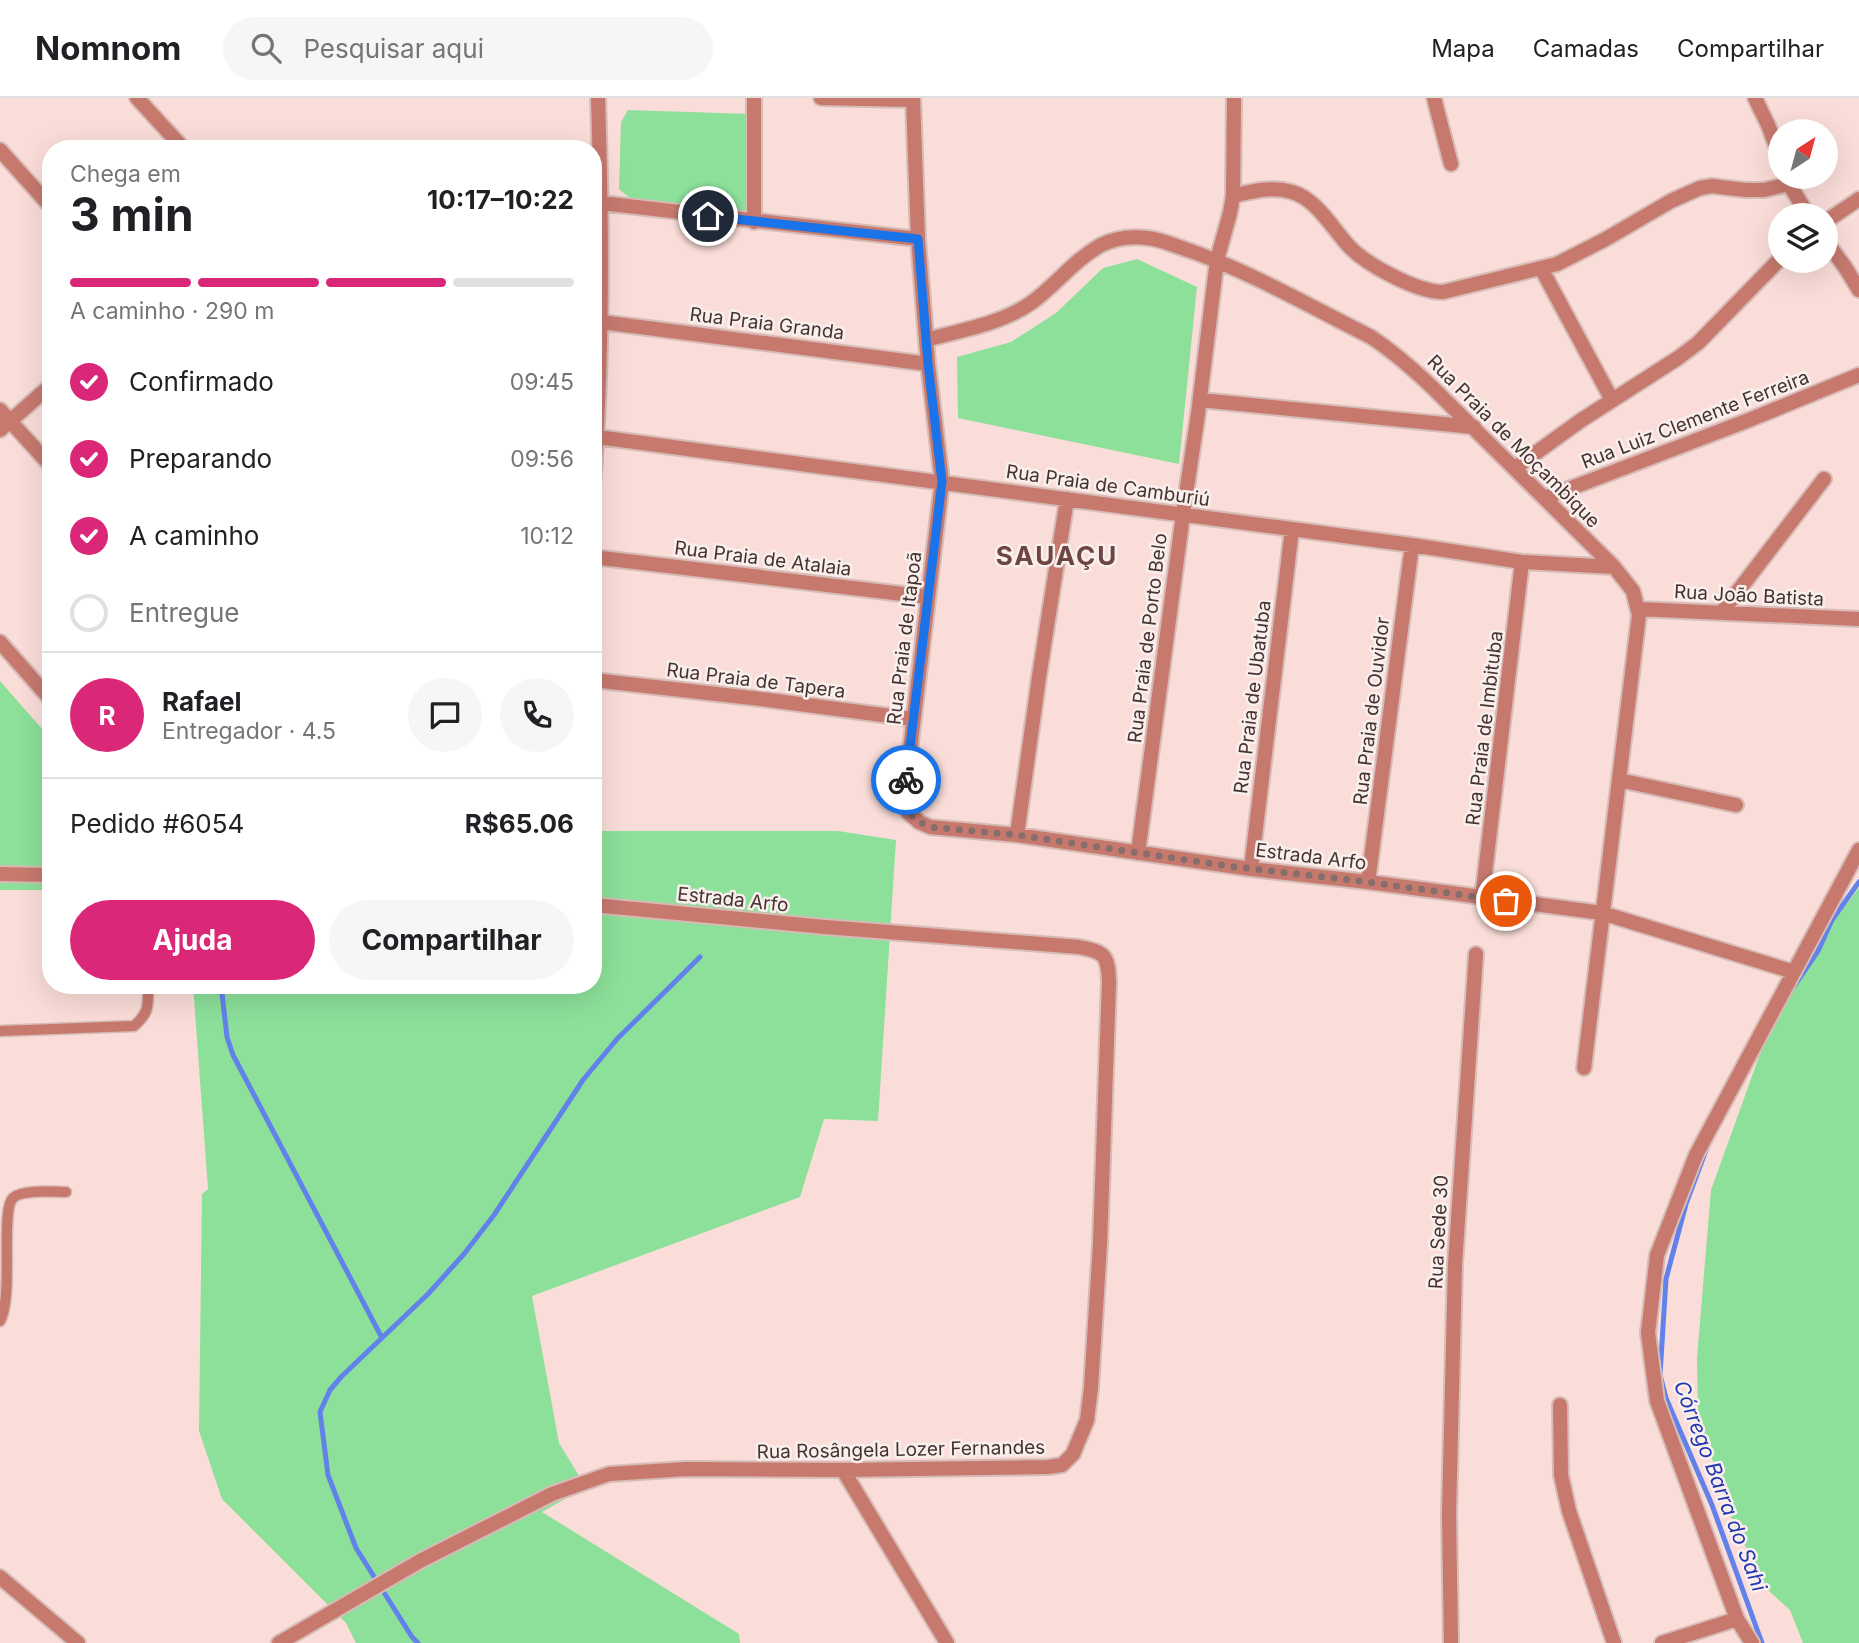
<!DOCTYPE html>
<html lang="pt">
<meta charset="utf-8">
<style>
:root{--surface:#fff;--page:#f6f6f6;--text:#202124;--muted:#757577;--line:#e0e0e0;--accent:#db2777}
body{margin:0;font-family:Inter,sans-serif;background:var(--page);color:var(--text);height:100vh;display:flex;flex-direction:column;font-size:26px;white-space:nowrap}
*{box-sizing:border-box;margin:0}
p{font-size:23px;color:var(--muted)}
.icon{flex:none;width:38px;height:38px;fill:none;stroke:currentColor;stroke-width:2;stroke-linecap:round;stroke-linejoin:round}
.map{position:relative;flex:1;overflow:hidden}
.sheet{position:absolute;left:42px;top:42px;width:560px;height:854px;display:flex;flex-direction:column;background:var(--surface);border-radius:28px;box-shadow:0 7px 28px #0002}
.sheet>*{flex:none}
.needle{width:46px;rotate:36deg}
.controls{position:absolute;left:1768px;top:21px;display:grid;gap:14px}
.controls a{display:grid;place-items:center;width:70px;height:70px;border-radius:50%;background:var(--surface);box-shadow:0 7px 28px #0002;font-size:35px}
.pin{position:absolute;display:grid;place-items:center;width:60px;height:60px;color:#fff;margin:-30px;border:4px solid #fff;border-radius:50%;box-shadow:0 2px 7px #0007}
.courier{position:absolute;display:grid;place-items:center;width:70px;height:70px;margin:-35px;border:5px solid #1a73e8;border-radius:50%;background:#fff;color:#222;box-shadow:0 2px 9px #0007}
.overview em{font-style:normal;font-weight:700}
.overview div{display:flex;flex-direction:column-reverse}
.overview{display:flex;align-items:center;justify-content:space-between;height:119px;padding:0 28px}
h1{font-size:46px;font-weight:700;line-height:52px}
.bar{display:grid;grid-template-columns:repeat(4,1fr);gap:10px 7px;align-content:center;height:84px;padding:0 28px}
.bar i{height:9px;border-radius:5px;background:var(--line)}
.bar .current{background:var(--accent)}
.bar p{grid-column:span 4}
.line{display:flex;align-items:center;gap:18px;padding:0 28px;border-top:2px solid var(--line)}
.line div{flex:1}
.round{display:grid;place-items:center;flex:none;width:74px;height:74px;border-radius:37px;background:var(--page)}
ol{padding:0 28px;list-style:none}
li{display:flex;align-items:center;gap:21px;height:77px}
li p{margin-inline-start:auto}
li .icon{padding:7px;border-radius:50%;background:var(--accent);color:#fff;stroke-width:4}
li:last-child{color:var(--muted)}
li i{width:38px;height:38px;border:4px solid var(--line);border-radius:50%}
.action{display:flex;gap:14px;margin-top:auto;padding:14px 28px}
.action a{flex:1;height:80px;border-radius:42px;background:var(--accent);color:#fff;font-size:28px;font-weight:700;line-height:80px;text-align:center}
.action a+a{background:var(--page);color:var(--text)}
header{display:flex;align-items:center;gap:42px;box-sizing:border-box;height:98px;padding:0 35px;background:var(--surface);border-bottom:2px solid var(--line)}
header strong{font-size:33px}
nav{display:flex;gap:38px;margin-inline-start:auto;font-size:24px}
.search{width:490px;height:63px;background:var(--page);display:flex;align-items:center;gap:18px;box-sizing:border-box;padding:0 24px;border-radius:38px;color:var(--muted);font-size:26px}
.map>svg:first-child{display:block}
</style>
<header>
<strong>Nomnom</strong>
<div class="search"><svg class="icon" aria-label="search" viewBox="0 0 24 24"><circle cx="10" cy="10" r="6"/><path d="M15 15l6 6"/></svg>Pesquisar aqui</div>
<nav><a>Mapa</a><a>Camadas</a><a>Compartilhar</a></nav>
</header>
<div class="map">
<svg width="1859" height="1545" viewBox="0 0 1859 1545">
<rect width="100%" height="100%" fill="#faddd8"/>
<path fill="#8ce09a" d="M 628,12 L 751,16 L 749,113 L 631,101 L 619,91 L 621,24 Z
M 1137,161 L 1197,189 L 1179,366 L 958,320 L 957,259 L 1011,244 L 1056,215 L 1103,170 Z
M 0,583 L 51,641 L 51,792 L 0,792 Z
M 593,733 L 838,733 L 896,742 L 878,1023 L 824,1021 L 800,1099 L 532,1198 L 559,1345 L 586,1389 L 542,1414 L 739,1536 L 740,1545 L 356,1545 L 346,1525 L 222,1401 L 199,1333 L 202,1096 L 208,1091 L 193,887 L 593,887 Z
M 1859,790 L 1859,1545 L 1803,1545 L 1790,1512 L 1769,1493 L 1734,1427 L 1698,1318 L 1697,1260 L 1711,1092 L 1791,870 L 1796,871 Z"/>
<g fill="none" stroke-linecap="round" stroke-linejoin="round">
<path stroke="#6282eb" stroke-width="5" d="M 221,887 L 227,939 L 233,957 L 382,1240
M 1790,894 L 1818,853 L 1832,822 L 1859,784
M 1708,1047 L 1686,1106 L 1666,1181 L 1660,1277 L 1666,1300 L 1712,1407 L 1762,1545
M 418,1545 L 412,1539 L 356,1450 L 328,1377 L 320,1314 L 330,1292 L 342,1278 L 428,1196 L 464,1156 L 494,1117 L 583,982 L 617,941 L 700,859"/>
<g stroke="#d6bbb6" stroke-width="13">
<path id="service" d="M 0,933 L 134,928 C 150,914 148,907 148,887
M 0,1223 C 14,1198 0,1112 13,1100 C 23,1091 53,1094 66,1094"/>
</g>
<g stroke="#d6bbb6" stroke-width="18">
<path id="minor" d="M 137,0 L 184,51
M 754,0 L 754,124
M 821,0 L 913,2
M 913,0 L 918,141 L 928,266 L 942,384 L 905,694 L 905,707 L 908,714 L 919,724 L 930,729 L 1017,737 L 1251,771 L 1368,784 L 1602,815 L 1794,874
M 1434,0 L 1451,66
M 1755,0 L 1768,27 L 1780,58
M 0,52 L 51,109
M 1787,79 L 1789,86 L 1808,117
M 1233,98 C 1253,93 1272,88 1292,94 C 1316,101 1331,128 1347,146 C 1364,166 1417,194 1443,194 L 1557,166 L 1604,142 L 1671,103 L 1700,90 L 1712,88 L 1745,92 L 1764,92 L 1789,86
M 601,105 L 918,141
M 1825,124 L 1859,101
M 1825,142 L 1845,169 L 1859,192
M 1541,170 L 1612,302
M 601,224 L 928,266
M 926,242 C 961,232 1001,226 1031,205 C 1055,188 1074,162 1101,147 C 1115,140 1131,138 1147,140 C 1161,141 1175,148 1188,152 C 1251,174 1311,209 1371,239 C 1394,254 1413,271 1433,290 L 1614,469 L 1633,493 L 1639,517 L 1584,970
M 1200,302 L 1474,329
M 0,312 L 51,368
M 0,332 L 51,287
M 597,339 L 1412,447 L 1522,464 L 1614,469
M 1515,370 L 1580,323 L 1678,260 L 1698,245 L 1780,161
M 593,388 C 603,259 602,130 598,0
M 1545,400 L 1749,322 L 1859,277
M 593,459 L 928,499
M 1638,511 L 1859,521
M 1722,514 L 1824,381
M 0,544 L 51,602
M 593,582 L 761,601 L 913,621
M 1619,682 L 1736,707
M 1017,737 L 1039,579 L 1067,401
M 1138,755 L 1183,416 L 1198,316 L 1217,162 L 1230,115 L 1233,98 L 1234,0
M 1251,771 L 1292,431
M 0,776 L 51,777
M 1368,784 L 1412,447
M 1482,800 L 1522,464
M 1560,1307 L 1561,1377 L 1569,1413 L 1614,1545
M 843,1372 L 947,1545
M 0,1479 L 78,1545
M 279,1545 L 420,1463 L 552,1396 L 609,1376 L 686,1371 L 843,1372 L 1048,1369 L 1062,1367 L 1073,1356 L 1087,1322 L 1091,1290 L 1100,1146 L 1109,884 C 1108,857 1105,854 1079,849 L 825,829 L 593,807
M 1451,1545 L 1449,1415 L 1455,1166 L 1476,856
M 1662,1545 L 1737,1521
M 1752,1545 L 1737,1521 L 1657,1303 L 1648,1235 L 1657,1157 L 1696,1057 L 1859,752"/>
</g>
<use href="#service" stroke="#c7796e" stroke-width="10"/>
<use href="#minor" stroke="#c7796e" stroke-width="14"/>
</g>
<g fill="none" stroke-linecap="round" stroke-linejoin="round">
<path stroke="#856e6b" stroke-width="7" stroke-dasharray="0 12.6" d="M 906,682 C 903,708 905,718 930,729 L 1017,737 L 1228,768 L 1368,784 L 1506,803"/>
<path stroke="#1a73e8" stroke-width="9" d="M 708,118 L 918,141 L 928,266 L 942,384 L 906,682"/>
</g>
<g text-anchor="middle" stroke-width="5" stroke-linejoin="round" paint-order="stroke">
<g font-size="19" fill="#463330" stroke="#f9efed">
<text transform="translate(767 225) rotate(7)" y="7">Rua Praia Granda</text>
<text transform="translate(1695 321) rotate(-21)" y="7">Rua Luiz Clemente Ferreira</text>
<text transform="translate(1514 343) rotate(45)" y="7">Rua Praia de Moçambique</text>
<text transform="translate(1108 387) rotate(8)" y="7">Rua Praia de Camburiú</text>
<text transform="translate(763 460) rotate(7)" y="7">Rua Praia de Atalaia</text>
<text transform="translate(1749 497) rotate(3)" y="7">Rua João Batista</text>
<text transform="translate(904 540) rotate(-83)" y="7">Rua Praia de Itapoã</text>
<text transform="translate(1147 540) rotate(-83)" y="7">Rua Praia de Porto Belo</text>
<text transform="translate(756 582) rotate(7)" y="7">Rua Praia de Tapera</text>
<text transform="translate(1252 599) rotate(-83)" y="7">Rua Praia de Ubatuba</text>
<text transform="translate(1371 613) rotate(-83)" y="7">Rua Praia de Ouvidor</text>
<text transform="translate(1484 630) rotate(-83)" y="7">Rua Praia de Imbituba</text>
<text transform="translate(1311 758) rotate(7)" y="7">Estrada Arfo</text>
<text transform="translate(733 801) rotate(6)" y="7">Estrada Arfo</text>
<text transform="translate(1438 1134) rotate(-87)" y="7">Rua Sede 30</text>
<text transform="translate(901 1351) rotate(-1)" y="7">Rua Rosângela Lozer Fernandes</text>
</g>
<g font-size="21" font-style="italic" fill="#2337b0" stroke="#f9efed">
<text transform="translate(1720 1388) rotate(69)" y="7">Córrego Barra do Sahi</text>
</g>
<g font-size="26" font-weight="bold" letter-spacing="2" fill="#6e4641" stroke="#f9efed">
<text x="1057" y="467">SAUAÇU</text>
</g>
</g>
</svg>
<div class="controls">
<a><svg class="needle" viewBox="-14 -14 28 28"><path d="M0-13l5 13h-10z" fill="#e53935"/><path d="M0 13l5-13h-10z" fill="#757577"/></svg></a>
<a><svg class="icon" aria-label="layers" viewBox="0 0 24 24"><path d="M12 4l9 5-9 5-9-5zM3 14l9 5 9-5"/></svg></a>
</div>
<div class="pin" style="left:1506px;top:803px;background:#ea580c"><svg class="icon" aria-label="bag" viewBox="0 0 24 24"><path d="M5 8h14l-1 12H6zM9 8a3 3 0 0 1 6 0"/></svg></div>
<div class="pin" style="left:708px;top:118px;background:#1f2937"><svg class="icon" aria-label="home" viewBox="0 0 24 24"><path d="M3 11l9-7 9 7M6 9v11h12V9"/></svg></div>
<div class="courier" style="left:906px;top:682px"><svg class="icon" aria-label="bike" viewBox="0 0 24 24"><circle cx="6" cy="16" r="4"/><circle cx="18" cy="16" r="4"/><path d="M6 16l4-8h5l3 8M10 8l3 8H6M13 5h3"/></svg></div>
<section class="sheet">
<div class="overview"><div><h1>3 min</h1><p>Chega em</p></div><em>10:17–10:22</em></div>
<div class="bar"><i class="current"></i><i class="current"></i><i class="current"></i><i></i><p>A caminho · 290 m</p></div>
<ol>
<li><svg class="icon" aria-label="check" viewBox="0 0 24 24"><path d="M5 12l5 5 9-10"/></svg>Confirmado<p>09:45</p></li>
<li><svg class="icon" aria-label="check" viewBox="0 0 24 24"><path d="M5 12l5 5 9-10"/></svg>Preparando<p>09:56</p></li>
<li><svg class="icon" aria-label="check" viewBox="0 0 24 24"><path d="M5 12l5 5 9-10"/></svg>A caminho<p>10:12</p></li>
<li><i></i>Entregue</li>
</ol>
<div class="line" style="height:126px"><b class="round" style="background:var(--accent);color:#fff">R</b><div><b>Rafael</b><p>Entregador · 4.5</p></div><a class="round"><svg class="icon" aria-label="chat" viewBox="0 0 24 24"><path d="M4 5h16v11H9l-5 4z"/></svg></a><a class="round"><svg class="icon" aria-label="phone" viewBox="0 0 24 24"><path d="M5 4h4l2 5-3 2q2 4 5 5l2-3 5 2v4C11 20 4 13 5 4z"/></svg></a></div>
<div class="line" style="height:91px"><div>Pedido #6054</div><b>R$65.06</b></div>
<div class="action"><a>Ajuda</a><a>Compartilhar</a></div>
</section>
</div>
